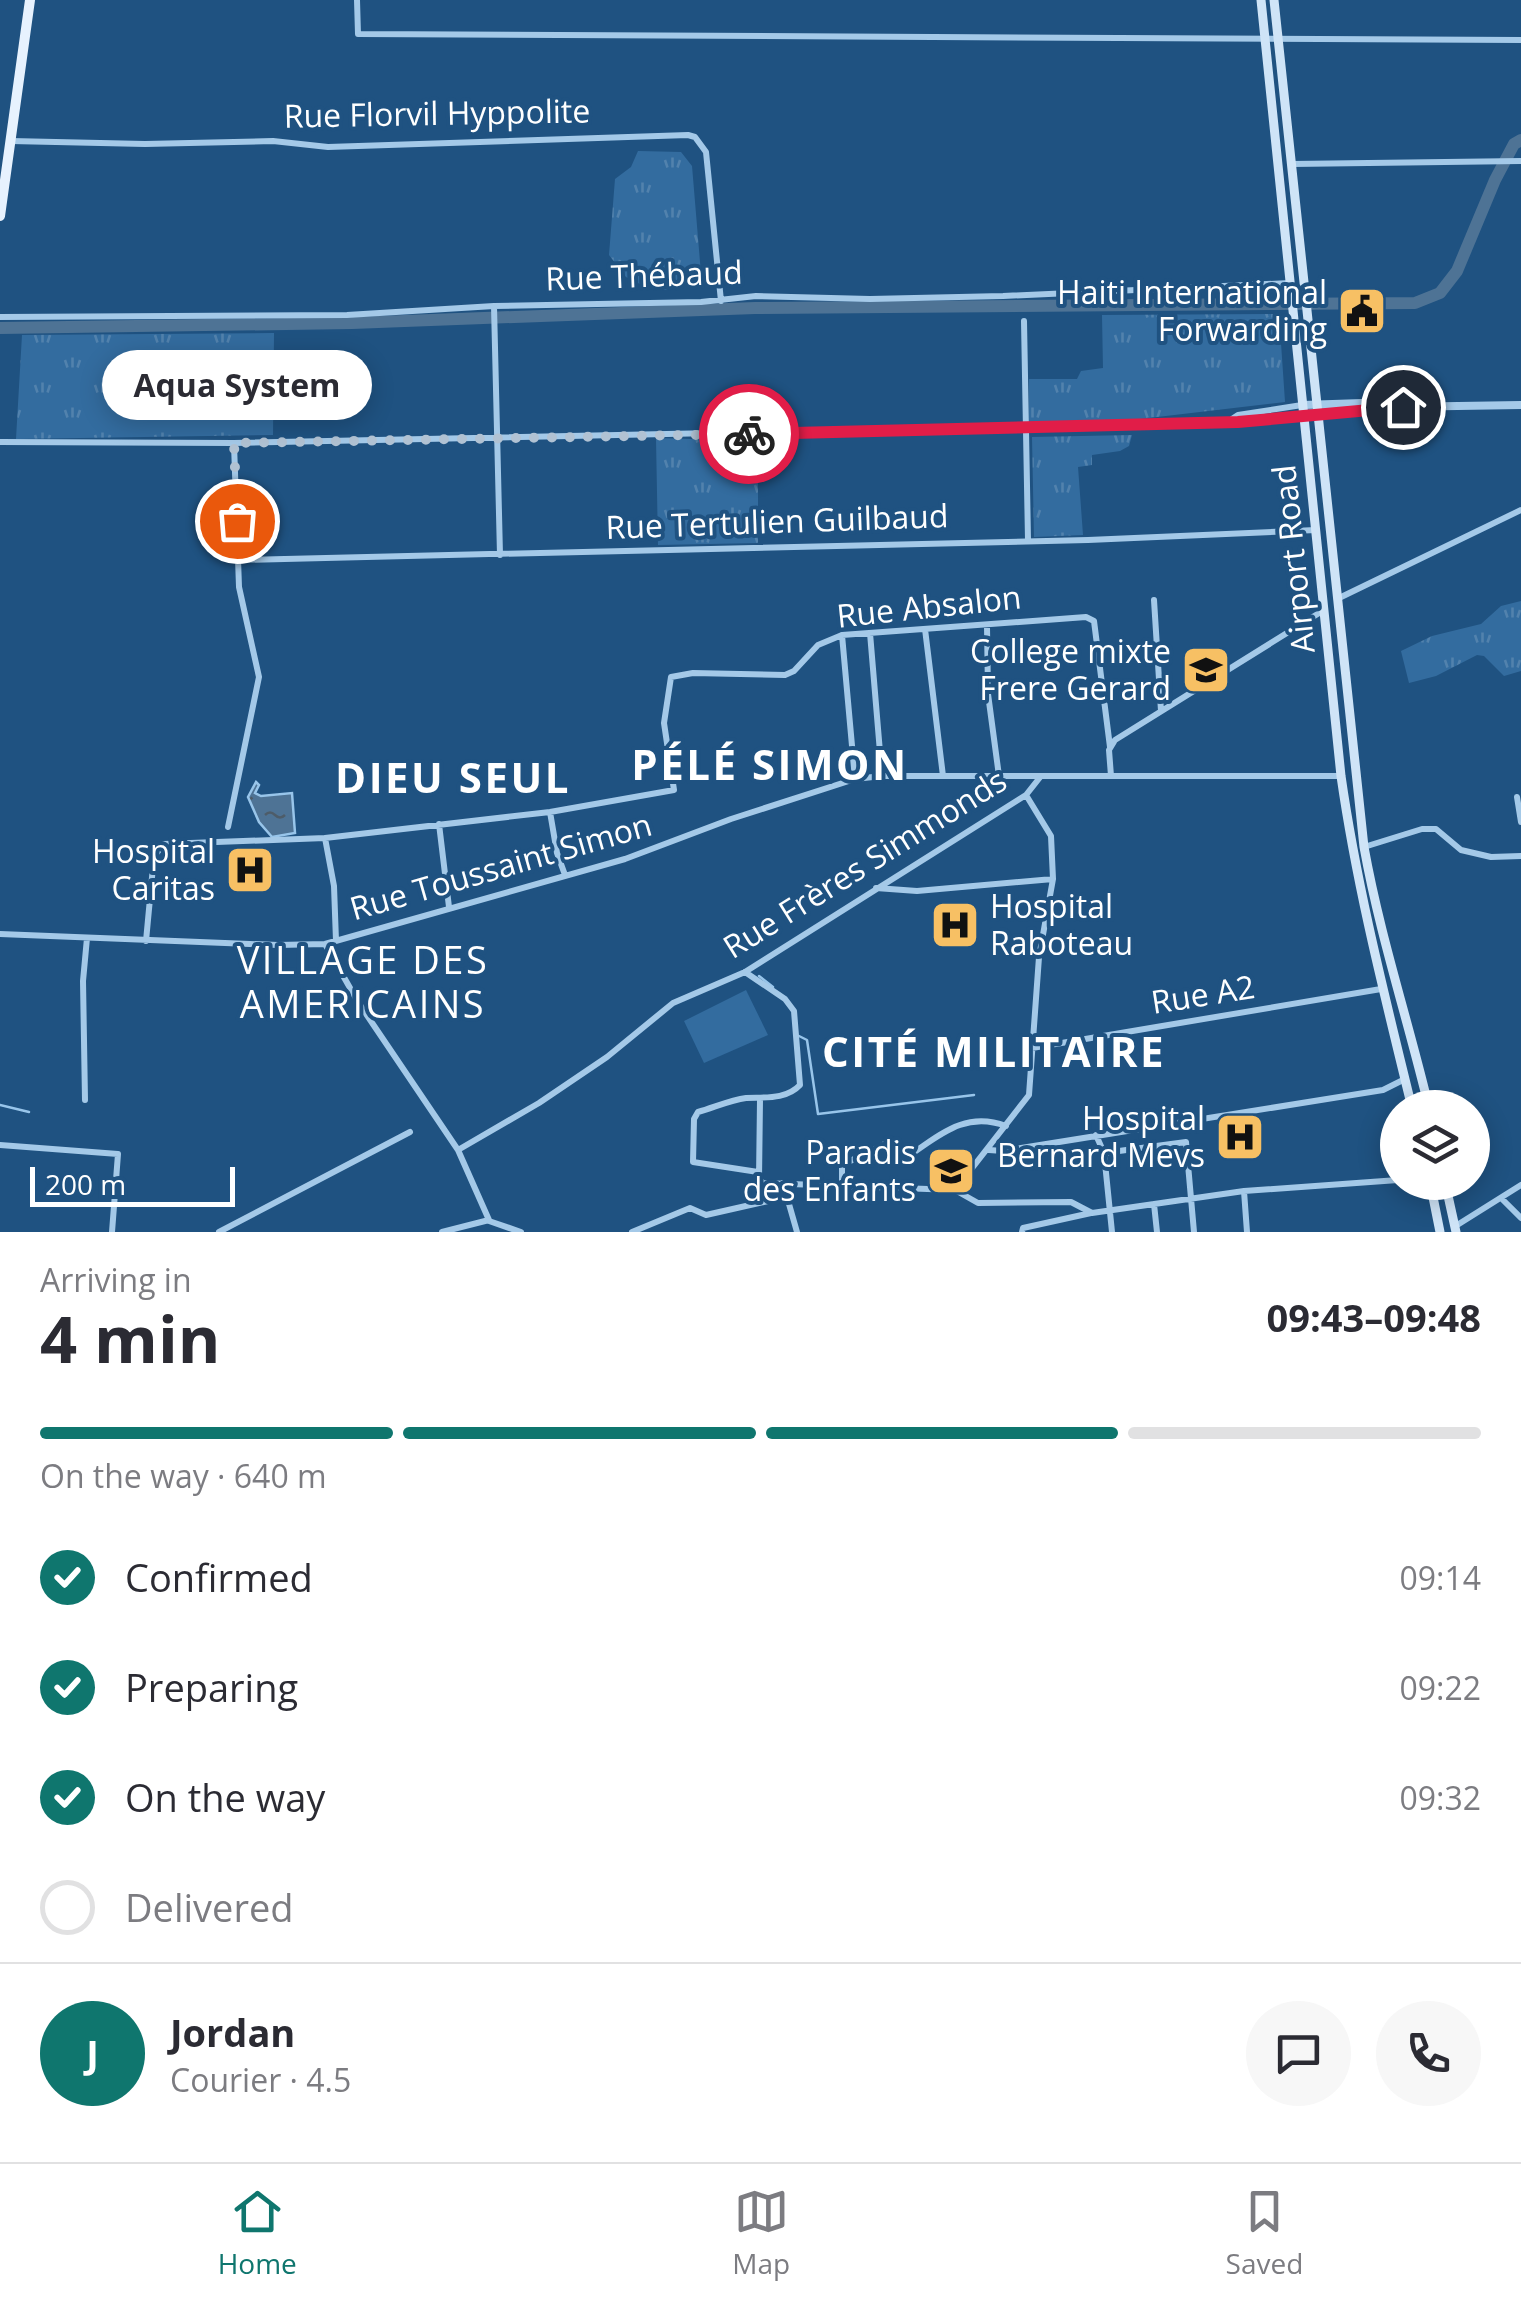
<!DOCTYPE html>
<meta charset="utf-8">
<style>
:root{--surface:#fff;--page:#f7f7f7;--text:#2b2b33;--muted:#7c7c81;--line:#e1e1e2;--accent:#0f766e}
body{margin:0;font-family:"Open Sans",sans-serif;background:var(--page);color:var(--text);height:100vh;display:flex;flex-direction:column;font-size:38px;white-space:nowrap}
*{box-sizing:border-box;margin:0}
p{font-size:32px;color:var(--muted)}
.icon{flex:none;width:55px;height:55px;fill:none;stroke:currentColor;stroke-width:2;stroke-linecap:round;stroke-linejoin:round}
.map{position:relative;height:1232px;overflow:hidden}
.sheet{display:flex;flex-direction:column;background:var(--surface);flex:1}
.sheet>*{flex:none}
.fabs{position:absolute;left:1380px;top:1090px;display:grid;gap:20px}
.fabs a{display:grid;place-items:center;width:110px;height:110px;border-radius:50%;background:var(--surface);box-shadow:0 5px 25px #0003;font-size:50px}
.scale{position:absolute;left:30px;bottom:25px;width:205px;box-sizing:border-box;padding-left:10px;border:5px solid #fff;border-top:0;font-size:28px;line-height:35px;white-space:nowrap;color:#fff;-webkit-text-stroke:8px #1f5281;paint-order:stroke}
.pin{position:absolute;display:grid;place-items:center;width:85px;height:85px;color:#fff;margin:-42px;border:5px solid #fff;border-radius:50%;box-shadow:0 2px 10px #0007}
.courier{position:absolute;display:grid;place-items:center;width:100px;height:100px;margin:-50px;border:8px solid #e11d48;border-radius:50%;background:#fff;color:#222;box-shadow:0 2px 12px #0007}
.bubble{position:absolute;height:70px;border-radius:35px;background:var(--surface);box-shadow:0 5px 25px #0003;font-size:32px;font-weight:700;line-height:70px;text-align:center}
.head em{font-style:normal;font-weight:700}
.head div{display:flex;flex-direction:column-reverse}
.head{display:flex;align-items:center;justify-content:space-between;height:170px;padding:0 40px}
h1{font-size:65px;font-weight:700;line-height:75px}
.bar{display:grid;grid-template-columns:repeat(4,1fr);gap:15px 10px;align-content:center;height:120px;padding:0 40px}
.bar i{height:12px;border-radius:8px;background:var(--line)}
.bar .active{background:var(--accent)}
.bar p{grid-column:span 4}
.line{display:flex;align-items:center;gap:25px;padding:0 40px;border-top:2px solid var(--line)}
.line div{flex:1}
.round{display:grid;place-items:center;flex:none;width:105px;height:105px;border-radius:52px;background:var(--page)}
ol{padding:0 40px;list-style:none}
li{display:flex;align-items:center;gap:30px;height:110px}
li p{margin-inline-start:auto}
li .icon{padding:10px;border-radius:50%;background:var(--accent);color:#fff;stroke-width:4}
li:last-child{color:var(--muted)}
li i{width:55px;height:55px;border:5px solid var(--line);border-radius:50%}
.tab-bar{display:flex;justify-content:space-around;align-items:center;height:140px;border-top:2px solid var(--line);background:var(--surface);font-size:28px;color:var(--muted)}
.tab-bar a{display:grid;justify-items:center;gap:5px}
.tab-bar .active{color:var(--accent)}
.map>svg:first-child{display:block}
</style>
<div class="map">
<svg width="1521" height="1232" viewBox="0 0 1521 1232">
<defs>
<pattern id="grass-tufts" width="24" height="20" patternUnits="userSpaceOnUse" patternTransform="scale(2.5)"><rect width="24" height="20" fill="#336c9f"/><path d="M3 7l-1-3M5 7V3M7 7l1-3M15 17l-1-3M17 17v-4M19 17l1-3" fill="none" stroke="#5282ad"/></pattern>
<pattern id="water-ripples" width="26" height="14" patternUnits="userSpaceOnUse" patternTransform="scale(2.5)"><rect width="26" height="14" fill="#4e7395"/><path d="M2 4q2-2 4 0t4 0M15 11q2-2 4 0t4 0" fill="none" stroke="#4d5c69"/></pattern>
</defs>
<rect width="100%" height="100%" fill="#1f5281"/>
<path fill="url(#grass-tufts)" d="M 638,151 L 681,152 L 692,166 L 701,274 L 695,283 L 664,290 L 642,285 L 626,277 L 609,255 L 615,179 L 631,167 Z
M 1279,314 L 1285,402 L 1140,419 L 1029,422 L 1029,379 L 1077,379 L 1081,371 L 1103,368 L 1102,315 Z
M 274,333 L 273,435 L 16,439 L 22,335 Z
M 1132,435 L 1129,446 L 1120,451 L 1092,455 L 1092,465 L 1078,467 L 1083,535 L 1034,537 L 1032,437 Z
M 656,438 L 758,441 L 758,543 L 658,545 Z
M 1521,601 L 1521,671 L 1504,676 L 1484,656 L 1477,655 L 1436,676 L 1409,683 L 1401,651 L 1432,636 L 1481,624 L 1501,606 Z"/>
<path fill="#336c9f" d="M 746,990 L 768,1035 L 704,1063 L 684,1021 Z"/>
<path fill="url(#water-ripples)" stroke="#98c5ea" stroke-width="2.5" d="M 256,782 L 259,785 L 255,793 L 261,796 L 292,793 L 295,833 L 272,837 L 259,822 L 248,797 Z"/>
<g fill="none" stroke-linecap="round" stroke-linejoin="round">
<path stroke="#98c5ea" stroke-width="2.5" d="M 759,976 L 773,987
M 799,1036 L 807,1040 L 818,1114 L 974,1095
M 0,1105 L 29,1112"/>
<path stroke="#4e7395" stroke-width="12" d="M 0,328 L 352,323 L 755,308 L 1415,303 L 1440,293 L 1457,271 L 1495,180 L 1514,144 L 1521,140"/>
<path stroke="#a4c9e8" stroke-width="6" d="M 357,0 L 358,34 L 1521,40
M 11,141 L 145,144 L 273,141 L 328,147 L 688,135 L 695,137 L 706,152 L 721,301
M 1292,164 L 1521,161
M 494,306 L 500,555
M 0,317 L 347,315 L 494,306 L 701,302 L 756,296 L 870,299 L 1003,296 L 1290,283
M 1024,321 L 1028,540
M 1232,419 L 1238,415 L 1302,405
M 0,442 L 234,443 L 1238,422 L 1303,414
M 239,560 L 1088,540 L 1316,530
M 1337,599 L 1521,510
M 1154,600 L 1161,711
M 987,626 L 988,694 L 999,776
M 925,629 L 943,776
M 870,633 L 882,776
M 842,635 L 855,779
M 1111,776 L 1109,750 L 1115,740 L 1324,610
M 1517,797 L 1521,822
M 550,812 L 557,853 L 565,875
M 439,824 L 449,907
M 228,827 L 259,677 L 239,587 L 234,444
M 325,838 L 334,886 L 336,941
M 1364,847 L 1422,829 L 1436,829 L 1461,850 L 1491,857 L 1521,856
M 876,888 L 917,891 L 1053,879
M 0,934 L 278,945 L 325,944 L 625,859 L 731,819 L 855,779 L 882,776 L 1041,776
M 146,941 L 154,856 L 164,844 L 325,838 L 550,812 L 674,790 L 664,723 L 671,677 L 693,673 L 785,675 L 794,671 L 818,645 L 842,635 L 1086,617 L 1094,621 L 1110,747
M 325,944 L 358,1002 L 458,1150 L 489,1220
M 745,972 L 785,999 L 794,1011 L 800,1085 C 786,1100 764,1097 746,1098 C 730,1100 713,1108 698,1112 L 694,1119 L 693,1162 L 758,1172
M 1032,1048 L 1381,989
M 85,1100 L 83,981 L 87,938
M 760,1100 L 759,1179 L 763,1183 L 955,1190 L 1029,1095 L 1039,957 L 1053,879 L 1051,836 L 1026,795
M 1096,1135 L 1104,1153 L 1112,1232
M 0,1145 L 118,1154 L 112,1232
M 458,1150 L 539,1103 L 607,1057 L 673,1003 L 745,972 L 1026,795 L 1041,776 L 1341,776
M 989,1150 L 1003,1151 L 1383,1090 L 1405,1079
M 1104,1153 L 1186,1142 L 1194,1232
M 783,1183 L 797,1232
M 842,1185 L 842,1165 L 891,1141 L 910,1155 C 941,1134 966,1111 1006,1126
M 955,1190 L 978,1203 L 1071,1202 L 1092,1213 L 1244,1191 L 1398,1180
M 1244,1191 L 1247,1232
M 1502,1199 L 1521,1218
M 1154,1204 L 1157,1232
M 489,1221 L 521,1232
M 1454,1227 L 1521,1185
M 219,1232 L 410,1132
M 442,1232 L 489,1220
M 632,1232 L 690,1208 L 706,1215 L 786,1197
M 1022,1232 L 1023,1228 L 1091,1213"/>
<path stroke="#a4c9e8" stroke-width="8" d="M 1303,405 L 1362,403 L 1378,405
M 1303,414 L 1395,407 L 1521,405"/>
<path stroke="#cfe4f7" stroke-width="9" d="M 1261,0 L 1341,776 C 1357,888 1385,997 1412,1108
M 1274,0 L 1364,847 C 1380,936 1408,1020 1429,1108
M 1430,1182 L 1440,1232
M 1445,1182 L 1456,1232"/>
<path stroke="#e7f2fe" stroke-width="10" d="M 0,216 L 30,0"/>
</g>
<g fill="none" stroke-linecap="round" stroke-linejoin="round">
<path stroke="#b1c2d3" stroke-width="10" stroke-dasharray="0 18" d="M 237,521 L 234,443 L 749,434"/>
<path stroke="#e11d48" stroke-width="12" d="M 749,434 L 1238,422 L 1403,407"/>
</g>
<defs>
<g id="civic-square" transform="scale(2.5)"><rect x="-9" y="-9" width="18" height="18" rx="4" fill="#f7c064" stroke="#1f5281"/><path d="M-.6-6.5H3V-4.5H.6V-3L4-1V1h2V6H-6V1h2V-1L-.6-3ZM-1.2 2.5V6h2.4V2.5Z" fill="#111"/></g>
<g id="school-square" transform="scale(2.5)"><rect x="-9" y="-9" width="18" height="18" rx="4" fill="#f7c064" stroke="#1f5281"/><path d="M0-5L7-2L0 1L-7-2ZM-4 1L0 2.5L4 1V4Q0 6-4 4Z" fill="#111"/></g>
<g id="hospital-square" transform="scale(2.5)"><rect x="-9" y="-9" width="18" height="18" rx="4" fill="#f7c064" stroke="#1f5281"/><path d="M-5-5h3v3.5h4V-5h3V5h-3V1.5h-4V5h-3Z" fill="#111"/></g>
</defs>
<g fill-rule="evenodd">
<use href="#civic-square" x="1362" y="311"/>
<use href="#school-square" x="1206" y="670"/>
<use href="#hospital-square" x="250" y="870"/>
<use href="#hospital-square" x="955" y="925"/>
<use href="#hospital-square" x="1240" y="1137"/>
<use href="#school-square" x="951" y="1171"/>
</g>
<g text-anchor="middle" stroke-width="8" stroke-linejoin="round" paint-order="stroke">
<g font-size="32" fill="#fff" stroke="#1f5281">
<text transform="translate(437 114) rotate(-1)" y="11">Rue Florvil Hyppolite</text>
<text transform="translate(644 276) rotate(-2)" y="11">Rue Thébaud</text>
<text transform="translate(777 522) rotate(-2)" y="11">Rue Tertulien Guilbaud</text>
<text transform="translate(1294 559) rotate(-96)" y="11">Airport Road</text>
<text transform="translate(929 607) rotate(-6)" y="11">Rue Absalon</text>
<text transform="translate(865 864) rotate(-32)" y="11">Rue Frères Simmonds</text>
<text transform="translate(501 867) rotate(-16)" y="11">Rue Toussaint Simon</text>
<text transform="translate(1203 995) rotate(-9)" y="11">Rue A2</text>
</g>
<g font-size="32" fill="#fff" stroke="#1f5281" text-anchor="end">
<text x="1327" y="304">Haiti International<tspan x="1327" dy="37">Forwarding</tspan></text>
<text x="1171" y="663">College mixte<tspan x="1171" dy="37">Frere Gerard</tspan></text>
<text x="215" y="863">Hospital<tspan x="215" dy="37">Caritas</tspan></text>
<text x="990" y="918" text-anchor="start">Hospital<tspan x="990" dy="37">Raboteau</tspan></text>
<text x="1205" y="1130">Hospital<tspan x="1205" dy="37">Bernard Mevs</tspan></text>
<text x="916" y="1164">Paradis<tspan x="916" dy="37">des Enfants</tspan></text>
</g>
<g font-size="38" letter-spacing="2.5" fill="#fff" stroke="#1f5281">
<text x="363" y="974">VILLAGE DES<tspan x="363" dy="44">AMERICAINS</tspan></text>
</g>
<g font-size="42" font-weight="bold" letter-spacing="2.5" fill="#fff" stroke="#1f5281">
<text x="770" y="780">PÉLÉ SIMON</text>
<text x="453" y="793">DIEU SEUL</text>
<text x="994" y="1067">CITÉ MILITAIRE</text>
</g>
</g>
</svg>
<div class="fabs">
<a><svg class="icon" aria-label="layers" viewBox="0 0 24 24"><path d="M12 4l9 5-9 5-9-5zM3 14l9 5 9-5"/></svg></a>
</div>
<div class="scale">200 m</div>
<div class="pin" style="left:237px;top:521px;background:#ea580c"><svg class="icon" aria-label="bag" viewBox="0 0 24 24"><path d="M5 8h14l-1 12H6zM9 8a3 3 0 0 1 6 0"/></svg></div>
<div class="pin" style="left:1403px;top:407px;background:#1f2937"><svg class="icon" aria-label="home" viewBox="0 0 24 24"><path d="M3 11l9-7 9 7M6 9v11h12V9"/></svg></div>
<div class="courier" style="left:749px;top:434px"><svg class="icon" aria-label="bike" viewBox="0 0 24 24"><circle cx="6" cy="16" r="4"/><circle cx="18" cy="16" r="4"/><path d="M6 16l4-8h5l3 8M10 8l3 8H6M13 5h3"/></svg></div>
<div class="bubble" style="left:102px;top:350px;width:270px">Aqua System</div>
</div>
<section class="sheet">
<div class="head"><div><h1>4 min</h1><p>Arriving in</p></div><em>09:43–09:48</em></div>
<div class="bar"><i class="active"></i><i class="active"></i><i class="active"></i><i></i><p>On the way · 640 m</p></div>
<ol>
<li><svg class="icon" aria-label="check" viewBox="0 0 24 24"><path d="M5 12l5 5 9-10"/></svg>Confirmed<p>09:14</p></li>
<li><svg class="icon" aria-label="check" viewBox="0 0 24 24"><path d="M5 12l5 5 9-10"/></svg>Preparing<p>09:22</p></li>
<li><svg class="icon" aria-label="check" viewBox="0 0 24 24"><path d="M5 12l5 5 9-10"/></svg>On the way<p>09:32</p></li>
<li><i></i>Delivered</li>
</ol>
<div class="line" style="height:180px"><b class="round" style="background:var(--accent);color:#fff">J</b><div><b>Jordan</b><p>Courier · 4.5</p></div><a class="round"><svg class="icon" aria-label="chat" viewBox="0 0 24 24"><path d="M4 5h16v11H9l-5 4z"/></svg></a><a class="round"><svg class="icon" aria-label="phone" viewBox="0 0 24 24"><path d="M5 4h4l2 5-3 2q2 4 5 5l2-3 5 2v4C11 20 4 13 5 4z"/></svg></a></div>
</section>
<nav class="tab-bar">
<a class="active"><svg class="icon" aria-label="home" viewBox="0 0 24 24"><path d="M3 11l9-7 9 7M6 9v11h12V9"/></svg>Home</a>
<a><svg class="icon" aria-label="map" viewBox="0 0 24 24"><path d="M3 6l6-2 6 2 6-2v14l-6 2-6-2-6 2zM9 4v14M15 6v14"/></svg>Map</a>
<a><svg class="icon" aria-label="saved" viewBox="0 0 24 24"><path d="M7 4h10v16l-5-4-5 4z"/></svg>Saved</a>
</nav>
